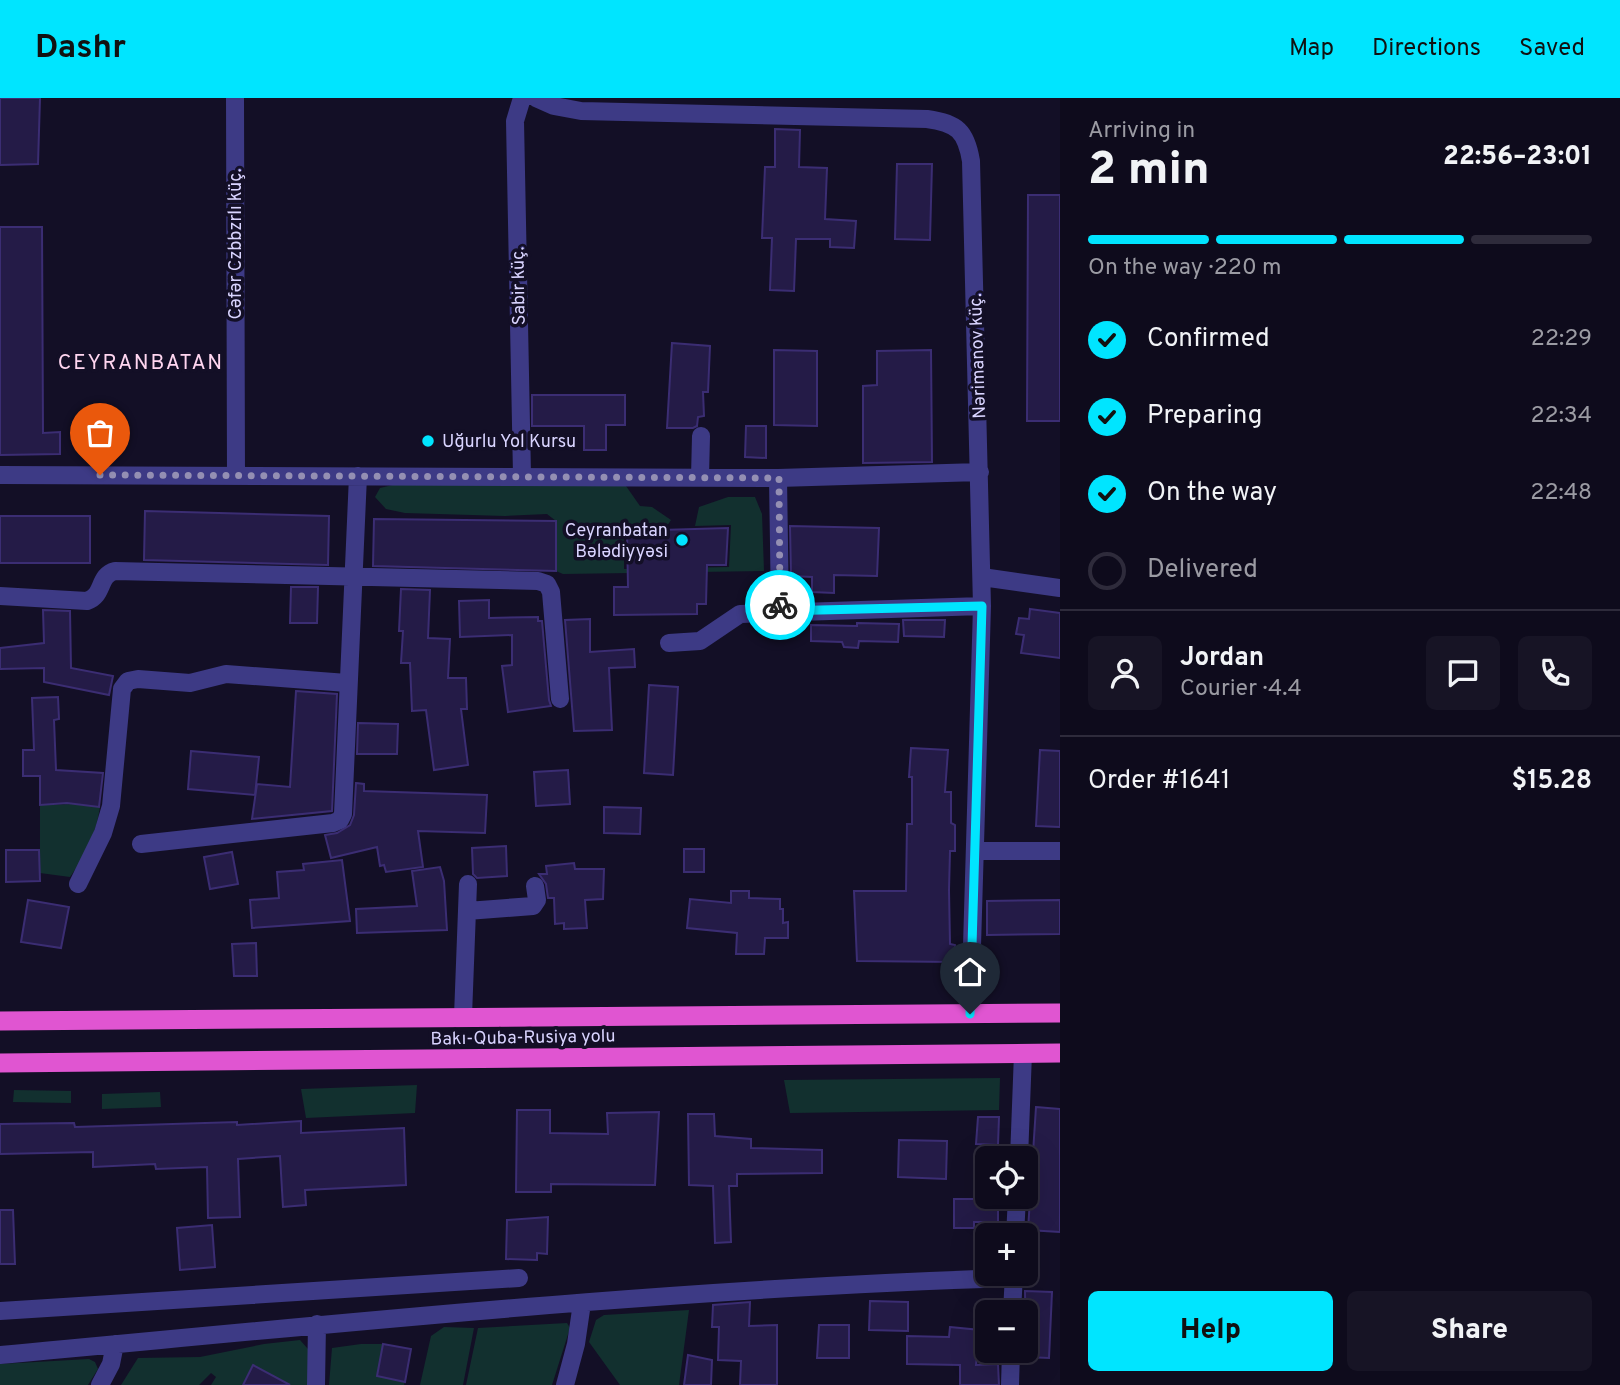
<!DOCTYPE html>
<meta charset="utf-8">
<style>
:root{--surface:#0e0b1c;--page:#171425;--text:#f1f3f6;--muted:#9b9ba3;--line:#2e2b3b;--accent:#00e5ff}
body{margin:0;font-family:Overpass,sans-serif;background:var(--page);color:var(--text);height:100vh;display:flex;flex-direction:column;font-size:26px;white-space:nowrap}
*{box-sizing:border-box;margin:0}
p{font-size:23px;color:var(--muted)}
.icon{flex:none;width:38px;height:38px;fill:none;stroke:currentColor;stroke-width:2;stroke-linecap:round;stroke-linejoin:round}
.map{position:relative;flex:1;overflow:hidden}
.details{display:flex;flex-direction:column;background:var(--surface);width:560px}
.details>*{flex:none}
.tools{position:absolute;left:975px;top:1048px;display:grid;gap:14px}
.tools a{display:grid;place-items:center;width:63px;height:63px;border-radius:10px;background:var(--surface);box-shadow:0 7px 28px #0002,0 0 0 2px var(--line);font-size:35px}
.pin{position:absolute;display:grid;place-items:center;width:60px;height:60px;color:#fff;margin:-72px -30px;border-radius:50% 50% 50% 0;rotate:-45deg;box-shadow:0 0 7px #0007}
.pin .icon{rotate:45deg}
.courier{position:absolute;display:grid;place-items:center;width:70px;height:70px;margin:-35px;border:5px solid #00e5ff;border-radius:50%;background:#fff;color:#222;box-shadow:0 2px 9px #0007}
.head em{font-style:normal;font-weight:800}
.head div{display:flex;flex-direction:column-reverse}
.head{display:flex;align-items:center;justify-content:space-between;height:119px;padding:0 28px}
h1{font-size:46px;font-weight:800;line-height:52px}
.bar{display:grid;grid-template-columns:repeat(4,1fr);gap:10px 7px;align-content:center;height:84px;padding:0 28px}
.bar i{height:9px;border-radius:5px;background:var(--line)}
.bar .active{background:var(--accent)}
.bar p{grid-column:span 4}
.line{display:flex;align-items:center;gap:18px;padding:0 28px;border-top:2px solid var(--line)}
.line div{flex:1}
.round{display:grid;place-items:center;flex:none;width:74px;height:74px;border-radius:10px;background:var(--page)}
ol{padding:0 28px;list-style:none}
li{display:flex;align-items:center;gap:21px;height:77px}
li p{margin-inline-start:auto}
li .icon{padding:7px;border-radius:50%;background:var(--accent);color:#111;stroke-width:4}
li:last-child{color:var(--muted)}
li i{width:38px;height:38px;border:4px solid var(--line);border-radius:50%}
.cta{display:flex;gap:14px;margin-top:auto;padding:14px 28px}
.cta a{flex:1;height:80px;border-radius:10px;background:var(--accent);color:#111;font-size:28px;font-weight:800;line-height:80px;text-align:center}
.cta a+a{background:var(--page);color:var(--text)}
header{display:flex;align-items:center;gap:42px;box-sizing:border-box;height:98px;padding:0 35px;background:var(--accent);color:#111}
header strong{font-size:33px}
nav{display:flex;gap:38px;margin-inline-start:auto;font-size:24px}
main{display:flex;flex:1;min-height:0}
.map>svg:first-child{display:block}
</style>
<header>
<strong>Dashr</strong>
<nav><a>Map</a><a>Directions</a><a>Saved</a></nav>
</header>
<main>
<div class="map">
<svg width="1060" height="1287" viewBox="0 0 1060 1287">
<rect width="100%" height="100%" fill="#130f26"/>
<path fill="#12302f" d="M 401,385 L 626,388 L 640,408 L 652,409 L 671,422 L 667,428 L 643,430 L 624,428 L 624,471 L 729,469 L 731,427 L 695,428 L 699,409 L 728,399 L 755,399 L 762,416 L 764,473 L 563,476 L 556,473 L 556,423 L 547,416 L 505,418 L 405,415 L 386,411 L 375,399 L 380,390 Z
M 75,706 L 100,709 C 96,736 86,757 70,779 L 40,775 L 40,707 Z
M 1000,980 L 999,1012 L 790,1015 L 784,982 Z
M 417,987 L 415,1015 L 306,1020 L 301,991 Z
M 14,992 L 71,993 L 71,1005 L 13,1004 Z
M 160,994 L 161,1009 L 102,1011 L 102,996 Z
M 689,1212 L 679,1287 L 620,1287 L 589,1244 L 596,1222 L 604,1217 Z
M 567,1225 L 570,1230 L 552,1287 L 466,1287 L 478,1230 Z
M 444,1229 L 474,1230 L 463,1287 L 420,1287 L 431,1238 Z
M 300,1242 L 308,1251 L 309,1287 L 276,1287 L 277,1280 L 253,1267 L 242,1287 L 211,1287 L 216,1279 L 211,1275 L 199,1287 L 121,1287 L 138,1260 L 200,1259 L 264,1246 Z
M 361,1246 L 383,1246 L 377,1278 L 405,1284 L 404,1287 L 329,1287 L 332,1250 Z
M 89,1261 L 95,1264 L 98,1271 L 88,1287 L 0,1287 L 0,1266 Z"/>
<path fill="#241b47" stroke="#3b2d73" stroke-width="2" d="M 0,0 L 40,0 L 38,66 L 0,67 Z
M 775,31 L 800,32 L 799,69 L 827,70 L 825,121 L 856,123 L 854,150 L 830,149 L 830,141 L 796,141 L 794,193 L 770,192 L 772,140 L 762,140 L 765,69 L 775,69 Z
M 897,66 L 932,66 L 930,142 L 895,141 Z
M 1028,97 L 1060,97 L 1060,323 L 1027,323 Z
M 0,129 L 42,129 L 43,335 L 60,334 L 60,356 L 0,357 Z
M 672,245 L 710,248 L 708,294 L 703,294 L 704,318 L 698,319 L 697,328 L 693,330 L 667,330 Z
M 774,252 L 817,253 L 817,328 L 774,327 Z
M 931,252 L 932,364 L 863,365 L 863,288 L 877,287 L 877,253 Z
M 532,297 L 625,297 L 625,327 L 606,327 L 606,352 L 584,352 L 584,328 L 532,328 Z
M 746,328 L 766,328 L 766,360 L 745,359 Z
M 145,413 L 329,418 L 328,467 L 144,462 Z
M 0,418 L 90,418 L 90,465 L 0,465 Z
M 374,421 L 556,423 L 556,473 L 373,468 Z
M 790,428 L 879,430 L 877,478 L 834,477 L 834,495 L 812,494 L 812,479 L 791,478 Z
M 728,430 L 726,467 L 707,467 L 706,506 L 697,506 L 697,516 L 614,517 L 614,489 L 628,489 L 627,433 Z
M 291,489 L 318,489 L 317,525 L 290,525 Z
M 401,491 L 430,492 L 428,540 L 450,541 L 448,580 L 466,580 L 467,611 L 461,611 L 468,667 L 434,672 L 426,612 L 412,613 L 410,565 L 401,565 L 403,533 L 399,533 Z
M 489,502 L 489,520 L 538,519 L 538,523 L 542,523 L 549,602 L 551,608 L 508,614 L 502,568 L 512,567 L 512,537 L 460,539 L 459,503 Z
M 1030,511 L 1060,515 L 1060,560 L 1021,555 L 1024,537 L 1016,536 L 1019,520 L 1029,521 Z
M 43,512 L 70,513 L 71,570 L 113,578 L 109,597 L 44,584 L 44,570 L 0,571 L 0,550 L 44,545 Z
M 590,521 L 590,554 L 634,551 L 635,569 L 609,570 L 612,632 L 574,633 L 565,522 Z
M 903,522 L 945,522 L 944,539 L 904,538 Z
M 857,525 L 899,526 L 898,544 L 859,543 L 858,550 L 844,549 L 842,544 L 811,543 L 811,527 L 857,528 Z
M 649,587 L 678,589 L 673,677 L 644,675 Z
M 296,593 L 337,596 L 332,713 L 252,721 L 257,686 L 290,689 Z
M 58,599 L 59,621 L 54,622 L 56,672 L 103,675 L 99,709 L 67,705 L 40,707 L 40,678 L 23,678 L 23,652 L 34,652 L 32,600 Z
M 358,625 L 398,626 L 397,656 L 357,656 Z
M 911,650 L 948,652 L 945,694 L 951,694 L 951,725 L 955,727 L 955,753 L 950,753 L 949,792 L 950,846 L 955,847 L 955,864 L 857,863 L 854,793 L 906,793 L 907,726 L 912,726 L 912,679 L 909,679 Z
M 1040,652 L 1060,653 L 1060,729 L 1036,728 Z
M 191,653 L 259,659 L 255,697 L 188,691 Z
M 568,672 L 570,706 L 536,708 L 534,674 Z
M 356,685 L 364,686 L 364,693 L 487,697 L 485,735 L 418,733 L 423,769 L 386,774 L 384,767 L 380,768 L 377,749 L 331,760 L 325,737 L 337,735 L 350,727 L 354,717 Z
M 604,709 L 641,710 L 640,736 L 604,735 Z
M 506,748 L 507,778 L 477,780 L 473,776 L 472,750 Z
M 684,751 L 704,751 L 704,774 L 684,774 Z
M 6,752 L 39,752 L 40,783 L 6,784 Z
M 232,754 L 238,786 L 210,791 L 204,759 Z
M 342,762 L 350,823 L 252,830 L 250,802 L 279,800 L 277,774 L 304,772 L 303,766 Z
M 574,765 L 575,771 L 604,771 L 603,801 L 585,802 L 587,830 L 564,831 L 564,825 L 555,826 L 554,800 L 548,800 L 546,786 L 539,776 L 547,776 L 546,768 Z
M 440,769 L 444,783 L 447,832 L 357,835 L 356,811 L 417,808 L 412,773 Z
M 731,793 L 749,793 L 749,800 L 780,801 L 780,811 L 783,811 L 783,825 L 788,824 L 788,840 L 765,840 L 764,856 L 736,856 L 737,835 L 687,830 L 690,801 L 731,805 Z
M 28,802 L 69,809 L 61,850 L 21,844 Z
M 1060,802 L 1060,836 L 987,837 L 987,803 Z
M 256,845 L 257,878 L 234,878 L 232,846 Z
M 1036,1009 L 1060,1011 L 1060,1134 L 1028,1132 Z
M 517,1012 L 550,1012 L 550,1035 L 608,1036 L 607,1015 L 659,1014 L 655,1087 L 551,1086 L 551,1094 L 516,1094 Z
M 688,1016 L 714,1016 L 715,1038 L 751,1041 L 751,1050 L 822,1052 L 822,1075 L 737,1076 L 737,1088 L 729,1088 L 731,1144 L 715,1145 L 713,1088 L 689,1087 Z
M 978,1019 L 999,1019 L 998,1047 L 976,1046 Z
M 301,1023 L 301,1035 L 404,1030 L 406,1087 L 305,1092 L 306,1107 L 283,1109 L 280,1058 L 238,1061 L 240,1119 L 208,1120 L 207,1069 L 156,1071 L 155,1066 L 93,1069 L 93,1054 L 0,1056 L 0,1026 L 74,1025 L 75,1029 L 237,1024 L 237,1027 Z
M 899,1042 L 947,1043 L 946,1081 L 898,1079 Z
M 978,1099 L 998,1099 L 998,1124 L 974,1124 L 974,1130 L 954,1130 L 954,1101 L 977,1101 Z
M 0,1112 L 13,1112 L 15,1166 L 0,1166 Z
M 548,1119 L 547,1156 L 537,1155 L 537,1162 L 506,1161 L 507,1122 Z
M 212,1127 L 215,1169 L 180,1172 L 177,1130 Z
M 1025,1193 L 1052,1194 L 1049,1260 L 1026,1259 Z
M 870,1203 L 908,1204 L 908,1233 L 869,1232 Z
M 750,1204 L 749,1228 L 777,1227 L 777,1287 L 740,1287 L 741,1263 L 718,1262 L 719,1229 L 712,1229 L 713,1207 Z
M 819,1227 L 849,1227 L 849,1260 L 817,1260 Z
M 950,1229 L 980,1232 L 976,1267 L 998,1266 L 999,1287 L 960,1287 L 960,1267 L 907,1266 L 907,1238 L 949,1239 Z
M 383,1246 L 411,1251 L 405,1284 L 377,1278 Z
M 688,1257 L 712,1262 L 711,1287 L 684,1287 Z
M 253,1267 L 290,1287 L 243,1287 Z"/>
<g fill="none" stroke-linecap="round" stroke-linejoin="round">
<path stroke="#3d3a85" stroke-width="18" d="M 235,0 L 236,377
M 536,0 L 554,8 L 581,13 L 927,21 C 957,25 966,33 971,63 L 982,508 L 970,916
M 0,377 L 778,380 L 980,374
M 522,377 L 515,23 L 522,0
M 700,379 L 701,338
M 778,380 L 780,513
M 982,479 L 1060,490
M 0,498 L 87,503 C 104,498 98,477 115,473 L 538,483 L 547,486 L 551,494 L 560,601
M 669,545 L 700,543 L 740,516 L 982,508
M 141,746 L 333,725 L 340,722 L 343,716 L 358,378
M 975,753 L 1060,753
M 78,786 L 103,735 L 111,708 L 122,591 L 128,583 L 138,581 L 190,585 L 226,576 L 347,585
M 467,813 L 533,808 L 537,802 L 535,788
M 463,918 L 468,786
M 1019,1060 L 1023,955
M 1015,1138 L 1017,1099
M 0,1213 L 519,1180
M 1012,1214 L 1014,1176
M 0,1257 C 337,1226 675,1190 1013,1180
M 100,1287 L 111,1266 L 115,1246
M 316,1287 L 317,1226
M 565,1287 L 576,1246 L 582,1205
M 1010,1287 L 1011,1253"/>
<path stroke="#e055d1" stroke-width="19" d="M 0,923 L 1060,915
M 0,965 L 1060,955"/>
</g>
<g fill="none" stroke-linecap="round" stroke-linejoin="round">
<path stroke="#948fb3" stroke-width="7" stroke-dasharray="0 12.6" d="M 100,377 L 779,380 L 780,507"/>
<path stroke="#00e5ff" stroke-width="9" d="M 780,507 L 780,513 L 982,508 L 970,916"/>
</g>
<g fill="#00e5ff" stroke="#130f26" stroke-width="2.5">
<circle cx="428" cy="343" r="7"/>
<circle cx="682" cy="442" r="7"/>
</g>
<g text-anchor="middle" stroke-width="7" stroke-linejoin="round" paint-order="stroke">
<g font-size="18" fill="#d9d4ff" stroke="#130f26">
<text transform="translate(235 146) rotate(-90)" y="6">Cəfər Czbbzrlı küç.</text>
<text transform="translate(518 188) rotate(-91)" y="6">Sabir küç.</text>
<text transform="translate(977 258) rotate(-92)" y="6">Nərimanov küç.</text>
<text transform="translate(523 939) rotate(-1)" y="6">Bakı-Quba-Rusiya yolu</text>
</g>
<g font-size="18" fill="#d9d4ff" stroke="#130f26" text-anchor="start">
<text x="442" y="349">Uğurlu Yol Kursu</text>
<text x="668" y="438" text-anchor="end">Ceyranbatan<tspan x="668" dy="21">Bələdiyyəsi</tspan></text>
</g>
<g font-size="21" letter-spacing="2" fill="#ffd6f0" stroke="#130f26">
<text x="141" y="271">CEYRANBATAN</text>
</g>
</g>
</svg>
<div class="tools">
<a><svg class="icon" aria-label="locate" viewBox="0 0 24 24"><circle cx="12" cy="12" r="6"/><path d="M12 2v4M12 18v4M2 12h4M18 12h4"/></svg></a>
<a>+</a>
<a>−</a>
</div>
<div class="pin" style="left:100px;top:377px;background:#ea580c"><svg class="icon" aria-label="bag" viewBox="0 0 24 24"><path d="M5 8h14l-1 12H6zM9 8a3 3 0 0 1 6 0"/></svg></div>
<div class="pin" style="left:970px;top:916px;background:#1f2937"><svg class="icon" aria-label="home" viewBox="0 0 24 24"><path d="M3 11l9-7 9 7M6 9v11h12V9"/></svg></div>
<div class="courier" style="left:780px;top:507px"><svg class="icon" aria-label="bike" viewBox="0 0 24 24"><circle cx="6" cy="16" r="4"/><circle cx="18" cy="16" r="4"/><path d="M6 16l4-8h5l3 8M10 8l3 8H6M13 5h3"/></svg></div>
</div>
<section class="details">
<div class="head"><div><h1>2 min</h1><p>Arriving in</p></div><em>22:56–23:01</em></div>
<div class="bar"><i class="active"></i><i class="active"></i><i class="active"></i><i></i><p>On the way · 220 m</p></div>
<ol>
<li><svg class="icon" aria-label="check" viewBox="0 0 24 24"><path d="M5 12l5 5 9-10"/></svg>Confirmed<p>22:29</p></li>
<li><svg class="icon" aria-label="check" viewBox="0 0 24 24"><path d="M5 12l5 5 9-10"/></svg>Preparing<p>22:34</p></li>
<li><svg class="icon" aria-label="check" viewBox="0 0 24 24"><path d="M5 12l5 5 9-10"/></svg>On the way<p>22:48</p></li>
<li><i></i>Delivered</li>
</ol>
<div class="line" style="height:126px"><a class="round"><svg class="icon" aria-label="person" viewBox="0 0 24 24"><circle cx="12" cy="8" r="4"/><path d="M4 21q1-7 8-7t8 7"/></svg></a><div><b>Jordan</b><p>Courier · 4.4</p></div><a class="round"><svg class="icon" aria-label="chat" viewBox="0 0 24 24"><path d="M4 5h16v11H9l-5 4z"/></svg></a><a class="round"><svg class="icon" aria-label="phone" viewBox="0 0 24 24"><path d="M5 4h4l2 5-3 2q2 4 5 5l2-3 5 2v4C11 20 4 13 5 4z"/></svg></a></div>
<div class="line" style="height:91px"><div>Order #1641</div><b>$15.28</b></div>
<div class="cta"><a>Help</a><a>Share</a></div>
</section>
</main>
